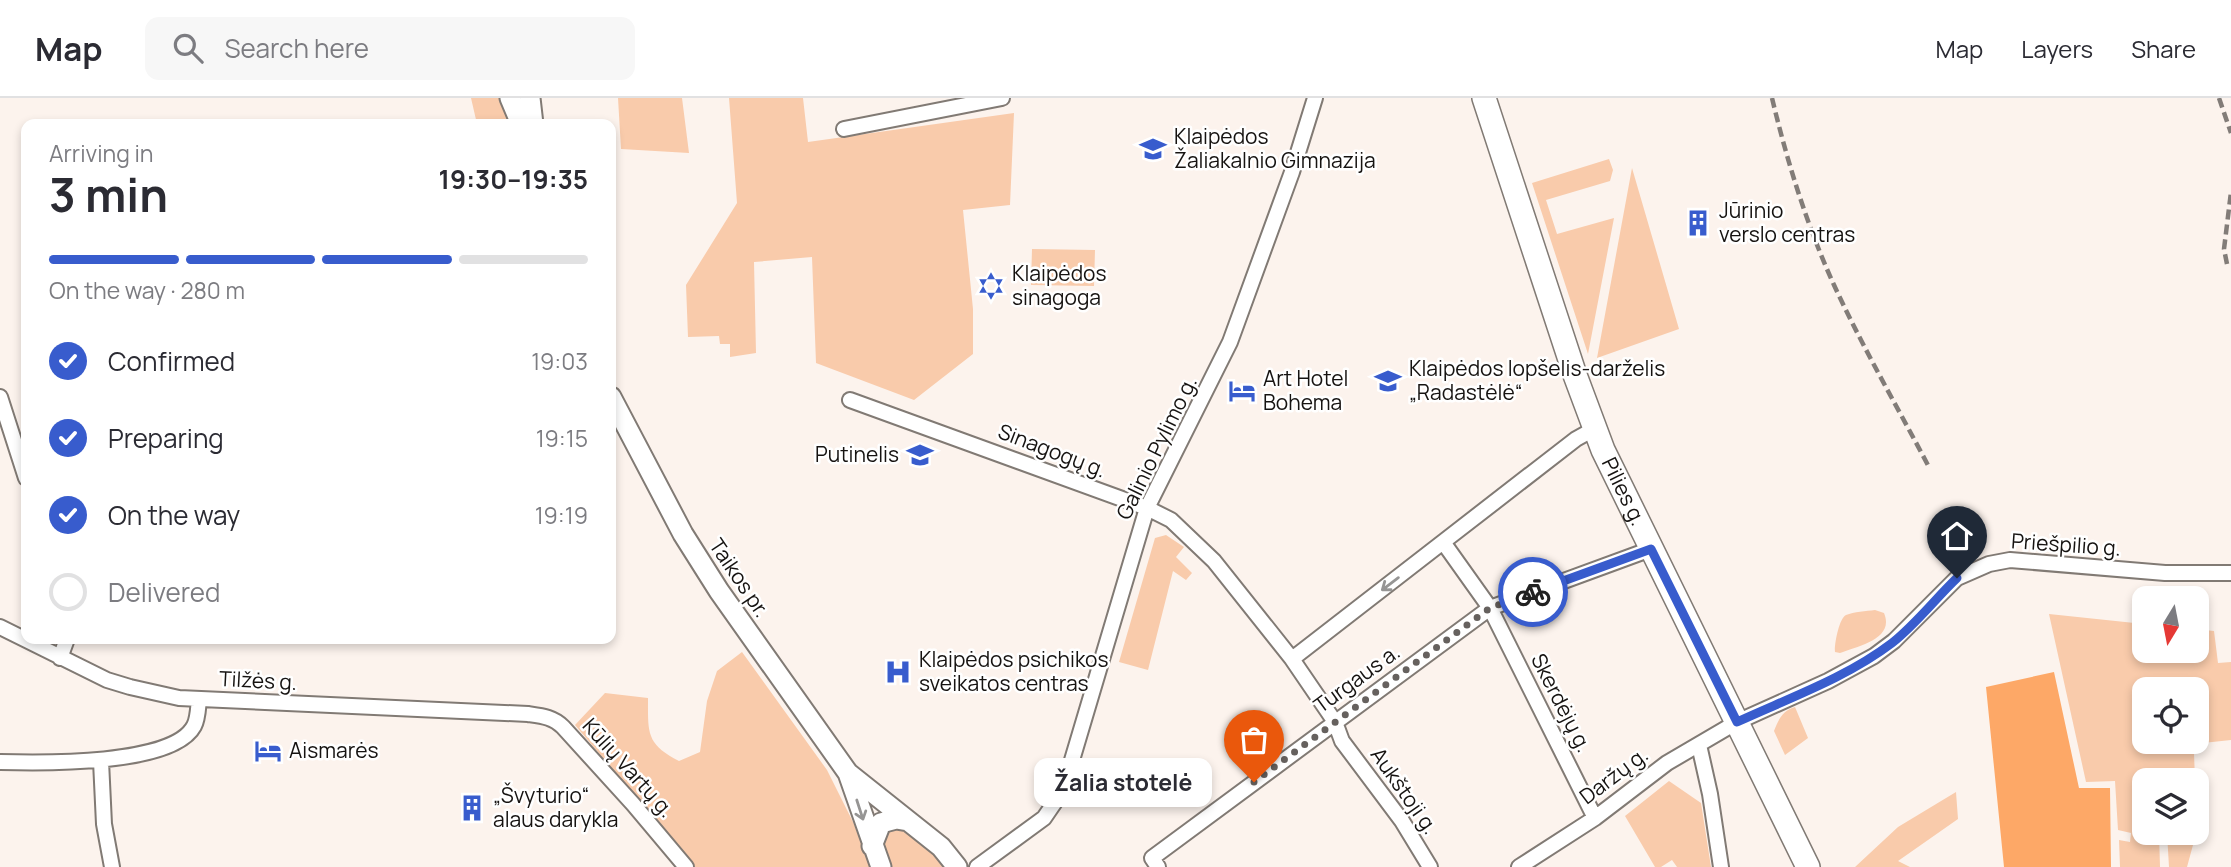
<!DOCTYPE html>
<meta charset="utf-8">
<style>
:root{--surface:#fff;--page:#f7f7f7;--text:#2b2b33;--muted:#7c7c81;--line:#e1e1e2;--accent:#385ccd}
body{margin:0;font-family:Manrope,sans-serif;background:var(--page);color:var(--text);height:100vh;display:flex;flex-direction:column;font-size:26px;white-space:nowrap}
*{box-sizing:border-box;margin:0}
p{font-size:23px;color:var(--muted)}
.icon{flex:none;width:38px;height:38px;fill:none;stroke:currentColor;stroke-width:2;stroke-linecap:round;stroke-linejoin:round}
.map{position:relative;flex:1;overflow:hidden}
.sheet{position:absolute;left:21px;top:21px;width:595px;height:525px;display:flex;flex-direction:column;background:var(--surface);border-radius:14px;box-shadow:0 4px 10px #0003}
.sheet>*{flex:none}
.needle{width:46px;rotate:190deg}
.controls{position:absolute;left:2132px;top:488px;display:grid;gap:14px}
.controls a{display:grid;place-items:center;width:77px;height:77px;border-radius:14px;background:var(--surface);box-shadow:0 4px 10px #0003;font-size:35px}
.pin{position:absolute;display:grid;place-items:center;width:60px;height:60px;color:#fff;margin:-72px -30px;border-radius:50% 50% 50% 0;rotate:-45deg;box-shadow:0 0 7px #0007}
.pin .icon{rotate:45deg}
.courier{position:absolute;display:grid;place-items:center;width:70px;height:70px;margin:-35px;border:5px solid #385ccd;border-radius:50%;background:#fff;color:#222;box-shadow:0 2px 9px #0007}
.bubble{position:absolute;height:49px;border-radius:14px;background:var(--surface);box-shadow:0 4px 10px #0003;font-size:23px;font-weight:700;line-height:49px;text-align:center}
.head em{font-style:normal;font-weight:700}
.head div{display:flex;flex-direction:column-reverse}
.head{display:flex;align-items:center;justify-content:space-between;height:119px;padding:0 28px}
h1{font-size:46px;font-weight:700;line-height:52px}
.bar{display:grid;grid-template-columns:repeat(4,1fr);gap:10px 7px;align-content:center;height:84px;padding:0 28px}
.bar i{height:9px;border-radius:5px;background:var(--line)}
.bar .current{background:var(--accent)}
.bar p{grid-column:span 4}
ol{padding:0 28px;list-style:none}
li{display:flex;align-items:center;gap:21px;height:77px}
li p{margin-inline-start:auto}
li .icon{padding:7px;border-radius:50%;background:var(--accent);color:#fff;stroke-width:4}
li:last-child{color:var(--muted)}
li i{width:38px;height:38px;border:4px solid var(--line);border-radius:50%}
header{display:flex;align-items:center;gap:42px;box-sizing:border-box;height:98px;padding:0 35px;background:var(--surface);border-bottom:2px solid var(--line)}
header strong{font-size:33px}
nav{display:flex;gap:38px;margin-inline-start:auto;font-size:24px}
.search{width:490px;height:63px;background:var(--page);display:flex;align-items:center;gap:18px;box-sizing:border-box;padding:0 24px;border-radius:14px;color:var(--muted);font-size:26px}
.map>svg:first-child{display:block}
</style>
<header>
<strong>Map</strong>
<div class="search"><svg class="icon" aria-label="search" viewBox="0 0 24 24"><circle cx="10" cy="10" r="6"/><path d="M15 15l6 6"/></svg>Search here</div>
<nav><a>Map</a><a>Layers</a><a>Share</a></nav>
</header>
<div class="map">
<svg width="2231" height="769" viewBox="0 0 2231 769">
<rect width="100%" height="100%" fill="#fcf3ed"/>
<path fill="#f9cbab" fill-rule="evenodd" d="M 471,0 L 504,0 L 511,26 L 477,26 Z
M 618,0 L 682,0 L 689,55 L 621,51 Z
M 729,0 L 803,0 L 808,44 L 1014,15 L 1010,107 L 963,112 L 973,211 L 973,256 L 914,302 L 816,265 L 812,159 L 754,164 L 756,255 L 730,259 L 730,246 L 720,246 L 719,238 L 688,239 L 686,187 L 737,105 Z
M 1609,61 L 1613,72 L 1610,83 L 1546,102 L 1557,136 L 1614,120 L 1588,256 L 1532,85 Z
M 1632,70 L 1679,231 L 1597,260 Z
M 1032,151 L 1095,152 L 1094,188 L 1031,187 Z
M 1166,437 L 1184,449 L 1176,459 L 1192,475 L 1186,482 L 1173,473 L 1148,572 L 1119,564 L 1155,440 Z
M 1875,512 L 1884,515 C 1895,541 1858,548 1840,555 L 1835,554 C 1834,548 1839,520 1846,517 C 1854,514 1866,513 1875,512 Z
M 2049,516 L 2144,526 L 2144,553 L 2196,553 L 2196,531 L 2214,533 L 2218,565 L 2231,564 L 2231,642 L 2203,645 L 2194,655 L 2195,682 L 2165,682 L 2165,671 L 2157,670 L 2157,682 L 2144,682 L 2144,735 L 2159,735 L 2160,769 L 2120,769 L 2119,742 L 2130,744 L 2131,735 L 2118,732 L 2115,683 L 2086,684 ZM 2144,592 L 2196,592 L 2196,644 L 2144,644 Z
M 742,554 L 827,672 L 854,726 L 870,769 L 695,769 L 575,627 L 605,595 L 648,600 C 648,635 646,646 679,663 L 700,654 L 707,603 L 717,573 Z
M 1795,609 L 1808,640 L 1785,657 L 1774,633 C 1778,622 1783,612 1795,609 Z
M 1669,683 L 1701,705 L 1711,769 L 1677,769 L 1672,762 L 1661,769 L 1655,769 L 1625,718 Z
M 1956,694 L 1958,721 L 1898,763 L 1910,769 L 1855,769 L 1898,729 Z
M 898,728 L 924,745 L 946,769 L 889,769 L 881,751 L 884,735 Z
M 2167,735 L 2189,735 L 2190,740 L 2198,740 L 2199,744 L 2193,747 L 2187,769 L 2169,769 Z"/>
<path fill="#fda867" d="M 2054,574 L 2079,690 L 2110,690 L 2111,769 L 2004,769 L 1986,589 Z"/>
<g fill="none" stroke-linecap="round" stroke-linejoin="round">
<g stroke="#817a74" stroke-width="18">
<path id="street" d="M 844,31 L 1002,0
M 0,299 L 26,380
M 850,302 L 1147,410 L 1171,422 L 1214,463 L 1292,561 L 1335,624 L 1342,643 L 1402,723 L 1430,769
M 1594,331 L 1576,341 L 1443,444 L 1490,510 L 1595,720
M 0,529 L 107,582 L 130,589 L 179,600 L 528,616 C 542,618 553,619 563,629 L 633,706 L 686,769
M 60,560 L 67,541
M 1292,561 L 1443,444
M 1699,647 L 1710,696 L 1721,769
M 101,663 L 104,726 L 112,769
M 0,664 C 40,665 173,668 194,628 C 198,621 198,610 199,601
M 977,769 L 1044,720 L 1057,701 L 1067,679 L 1147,410 L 1230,244 L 1292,74 L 1315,0
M 1158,769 L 1152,760 L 1490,510 L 1651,451
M 1519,769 L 1595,720 L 1667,665 L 1737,624 L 1828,583 L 1874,558 L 1894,543 L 1957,480 L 1989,466 L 2010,462 L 2165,475 L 2231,475"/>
</g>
<g stroke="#817a74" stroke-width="23">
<path id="secondary" d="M 510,0 L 521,26
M 530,0 L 533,26
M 611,299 L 683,436 L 719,493 L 848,675 L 881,769
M 848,675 L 941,749 L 957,769
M 872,748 L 881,725 L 896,721 L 908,723"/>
</g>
<g stroke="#817a74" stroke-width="26">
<g id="primary">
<path id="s1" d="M 1484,0 L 1575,277 L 1603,352 L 1808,769"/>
</g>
</g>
<use href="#street" stroke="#fff" stroke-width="14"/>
<use href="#secondary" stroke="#fff" stroke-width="19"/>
<use href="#primary" stroke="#fff" stroke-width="23"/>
<path stroke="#827c78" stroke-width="4.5" stroke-dasharray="10 5" stroke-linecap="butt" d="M 1772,0 C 1787,63 1807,128 1834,187 C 1863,250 1898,310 1930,371
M 2219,0 L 2231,35
M 2227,166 L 2224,151 L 2231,94"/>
</g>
<defs><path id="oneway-shaft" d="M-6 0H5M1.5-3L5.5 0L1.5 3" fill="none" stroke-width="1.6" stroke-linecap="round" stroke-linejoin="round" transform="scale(1.75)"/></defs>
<g stroke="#969594">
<use href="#oneway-shaft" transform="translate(1390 486) rotate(143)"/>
<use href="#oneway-shaft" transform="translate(860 712) rotate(72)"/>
</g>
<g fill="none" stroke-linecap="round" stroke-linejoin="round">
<path stroke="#66615e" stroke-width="7" stroke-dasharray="0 12.6" d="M 1254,684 L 1490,510 L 1533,494"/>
<path stroke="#385ccd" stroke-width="9" d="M 1533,494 L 1651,451 L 1737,624 C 1789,600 1846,580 1892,545 C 1916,526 1935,501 1957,480"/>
</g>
<defs>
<g id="school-bare" transform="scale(2.1)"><path d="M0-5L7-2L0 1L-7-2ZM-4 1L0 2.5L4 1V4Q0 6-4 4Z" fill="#385ccd" stroke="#fff" stroke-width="2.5" paint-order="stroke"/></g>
<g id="building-bare" transform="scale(2.1)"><path d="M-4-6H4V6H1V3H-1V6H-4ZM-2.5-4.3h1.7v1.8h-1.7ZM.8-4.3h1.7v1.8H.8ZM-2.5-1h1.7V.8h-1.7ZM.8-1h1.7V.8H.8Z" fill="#385ccd" stroke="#fff" stroke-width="2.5" paint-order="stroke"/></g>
<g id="synagogue-bare" transform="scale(2.1)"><path d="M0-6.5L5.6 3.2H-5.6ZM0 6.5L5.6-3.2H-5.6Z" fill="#385ccd" stroke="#fff" stroke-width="2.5" paint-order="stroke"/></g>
<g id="hotel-bare" transform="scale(2.1)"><path d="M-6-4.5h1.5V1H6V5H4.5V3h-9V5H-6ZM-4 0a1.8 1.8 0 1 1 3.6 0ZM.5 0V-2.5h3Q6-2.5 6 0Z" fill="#385ccd" stroke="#fff" stroke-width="2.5" paint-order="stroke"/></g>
<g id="hospital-bare" transform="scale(2.1)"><path d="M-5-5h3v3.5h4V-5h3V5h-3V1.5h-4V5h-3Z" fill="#385ccd" stroke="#fff" stroke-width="2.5" paint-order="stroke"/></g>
</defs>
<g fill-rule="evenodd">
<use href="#school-bare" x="1153" y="51"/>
<use href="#building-bare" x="1698" y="125"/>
<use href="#synagogue-bare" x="991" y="188"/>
<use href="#school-bare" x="1388" y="283"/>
<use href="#hotel-bare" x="1242" y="293"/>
<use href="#school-bare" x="920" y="357"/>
<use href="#hospital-bare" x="898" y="574"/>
<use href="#hotel-bare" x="268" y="653"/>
<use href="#building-bare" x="472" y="710"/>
</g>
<g text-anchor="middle" stroke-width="5" stroke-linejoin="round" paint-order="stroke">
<g font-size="21" fill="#161311" stroke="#fff" text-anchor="start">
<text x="1174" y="46">Klaipėdos<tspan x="1174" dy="24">Žaliakalnio Gimnazija</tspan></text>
<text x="1719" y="120">Jūrinio<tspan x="1719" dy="24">verslo centras</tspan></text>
<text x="1012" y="183">Klaipėdos<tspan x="1012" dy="24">sinagoga</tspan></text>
<text x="1409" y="278">Klaipėdos lopšelis-darželis<tspan x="1409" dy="24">„Radastėlė“</tspan></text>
<text x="1263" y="288">Art Hotel<tspan x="1263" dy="24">Bohema</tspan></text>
<text x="899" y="364" text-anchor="end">Putinelis</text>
<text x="919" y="569">Klaipėdos psichikos<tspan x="919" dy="24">sveikatos centras</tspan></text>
<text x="289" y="660">Aismarės</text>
<text x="493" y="705">„Švyturio“<tspan x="493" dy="24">alaus darykla</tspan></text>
</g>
<g font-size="21" fill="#161311" stroke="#fff">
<text transform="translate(1157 350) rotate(-64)" y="7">Galinio Pylimo g.</text>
<text transform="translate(1052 353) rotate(21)" y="7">Sinagogų g.</text>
<text dy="7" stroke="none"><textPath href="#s1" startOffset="418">Pilies g.</textPath></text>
<text transform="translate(2066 447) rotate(4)" y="7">Priešpilio g.</text>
<text transform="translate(739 480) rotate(56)" y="7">Taikos pr.</text>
<text transform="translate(1357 581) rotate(-36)" y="7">Turgaus a.</text>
<text transform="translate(258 583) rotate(3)" y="7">Tilžės g.</text>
<text transform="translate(1561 605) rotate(63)" y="7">Skerdėjų g.</text>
<text transform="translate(628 670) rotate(48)" y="7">Kūlių Vartų g.</text>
<text transform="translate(1614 678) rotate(-37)" y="7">Daržų g.</text>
<text transform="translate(1404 693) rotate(55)" y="7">Aukštoji g.</text>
</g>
</g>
</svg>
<div class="controls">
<a><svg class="needle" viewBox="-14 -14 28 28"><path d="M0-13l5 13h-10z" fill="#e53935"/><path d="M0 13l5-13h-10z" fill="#7c7c81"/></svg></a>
<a><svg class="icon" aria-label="locate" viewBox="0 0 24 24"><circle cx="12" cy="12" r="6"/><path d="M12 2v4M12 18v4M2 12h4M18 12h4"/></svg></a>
<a><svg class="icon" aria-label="layers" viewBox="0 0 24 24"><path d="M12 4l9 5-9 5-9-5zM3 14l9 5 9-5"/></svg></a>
</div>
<div class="pin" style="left:1254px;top:684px;background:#ea580c"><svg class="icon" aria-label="bag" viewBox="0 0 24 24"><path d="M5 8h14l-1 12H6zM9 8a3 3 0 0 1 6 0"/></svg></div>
<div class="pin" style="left:1957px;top:480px;background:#1f2937"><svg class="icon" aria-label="home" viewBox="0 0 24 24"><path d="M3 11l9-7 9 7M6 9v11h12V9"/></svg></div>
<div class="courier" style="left:1533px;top:494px"><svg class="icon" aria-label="bike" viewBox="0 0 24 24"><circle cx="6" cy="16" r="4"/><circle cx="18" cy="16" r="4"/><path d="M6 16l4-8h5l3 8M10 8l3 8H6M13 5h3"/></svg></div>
<div class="bubble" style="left:1034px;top:660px;width:178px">Žalia stotelė</div>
<section class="sheet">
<div class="head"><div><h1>3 min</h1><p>Arriving in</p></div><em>19:30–19:35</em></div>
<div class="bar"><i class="current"></i><i class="current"></i><i class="current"></i><i></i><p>On the way · 280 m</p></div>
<ol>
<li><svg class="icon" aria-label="check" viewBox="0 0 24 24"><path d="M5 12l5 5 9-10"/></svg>Confirmed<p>19:03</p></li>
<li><svg class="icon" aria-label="check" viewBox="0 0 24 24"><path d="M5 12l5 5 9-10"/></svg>Preparing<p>19:15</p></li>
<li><svg class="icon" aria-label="check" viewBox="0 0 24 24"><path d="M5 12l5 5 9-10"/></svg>On the way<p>19:19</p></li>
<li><i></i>Delivered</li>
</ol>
</section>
</div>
